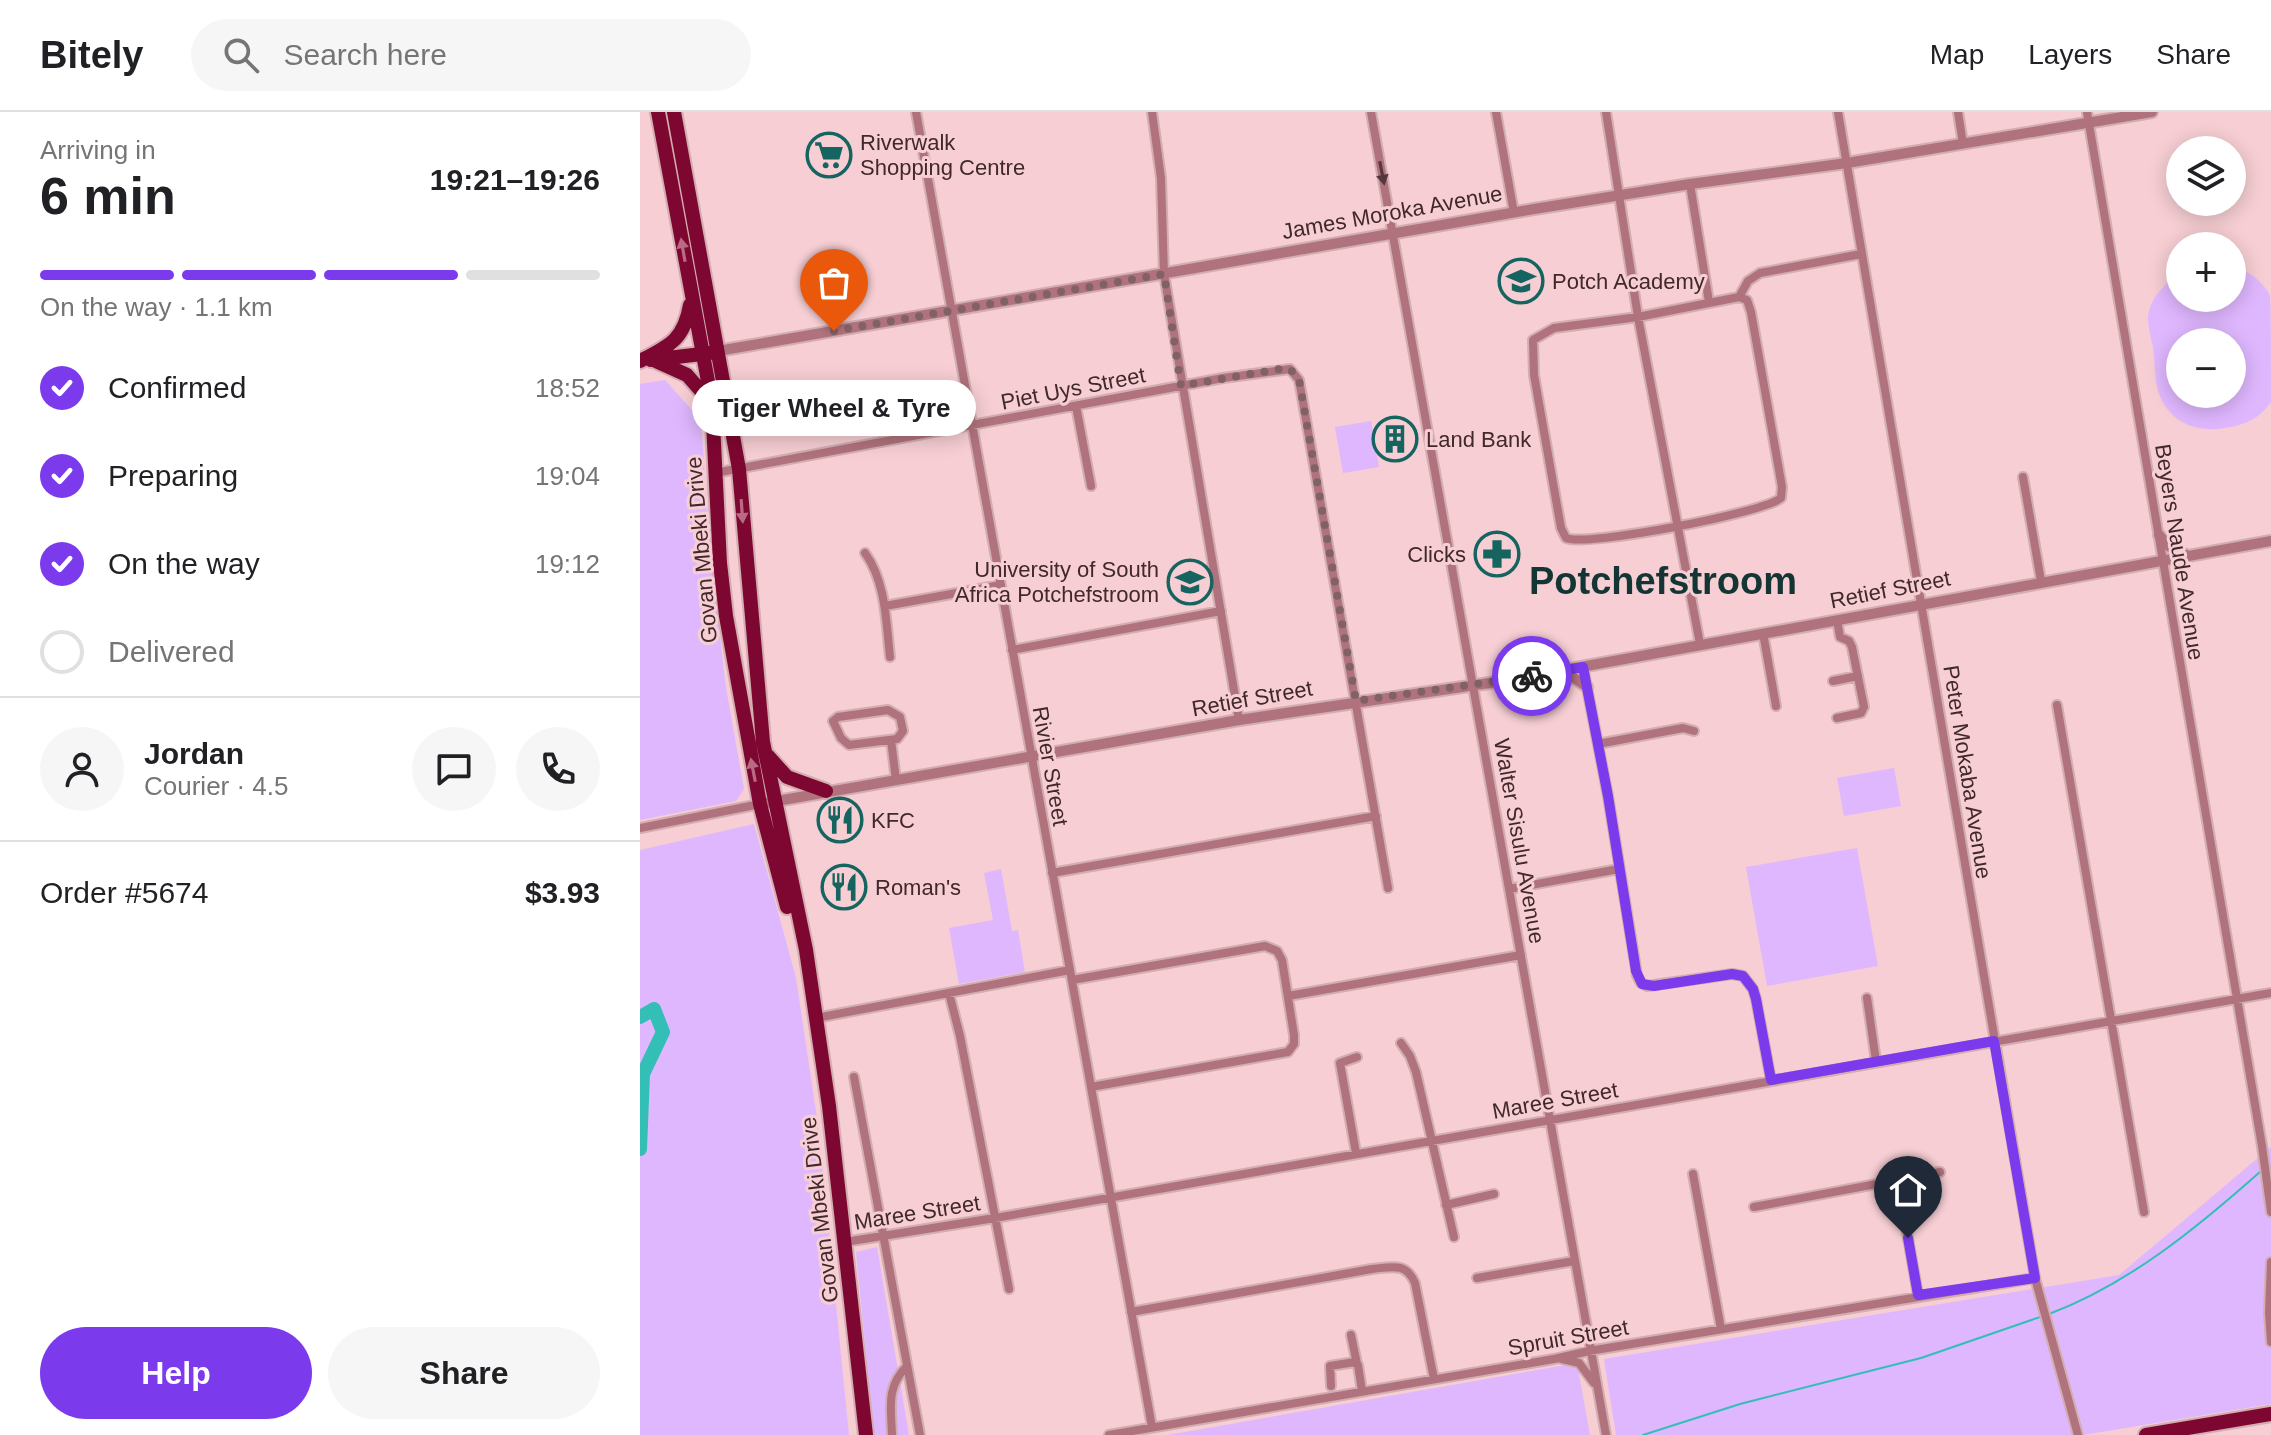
<!DOCTYPE html>
<meta charset="utf-8">
<style>
:root{--surface:#fff;--page:#f6f6f6;--text:#202124;--muted:#757577;--line:#e0e0e0;--accent:#7c3aed}
body{margin:0;font-family:Arial,sans-serif;background:var(--page);color:var(--text);height:100vh;display:flex;flex-direction:column;font-size:30px;white-space:nowrap}
*{box-sizing:border-box;margin:0}
p{font-size:26px;color:var(--muted)}
.icon{flex:none;width:44px;height:44px;fill:none;stroke:currentColor;stroke-width:2;stroke-linecap:round;stroke-linejoin:round}
.map{position:relative;flex:1;overflow:hidden}
.sheet{display:flex;flex-direction:column;background:var(--surface);width:640px}
.sheet>*{flex:none}
.controls{position:absolute;left:1526px;top:24px;display:grid;gap:16px}
.controls a{display:grid;place-items:center;width:80px;height:80px;border-radius:50%;background:var(--surface);box-shadow:0 4px 20px #0003;font-size:40px}
.pin{position:absolute;display:grid;place-items:center;width:68px;height:68px;color:#fff;margin:-82px -34px;border-radius:50% 50% 50% 0;rotate:-45deg;box-shadow:0 0 8px #0007}
.pin .icon{rotate:45deg}
.courier{position:absolute;display:grid;place-items:center;width:80px;height:80px;margin:-40px;border:6px solid #7c3aed;border-radius:50%;background:#fff;color:#222;box-shadow:0 2px 10px #0007}
.bubble{position:absolute;height:56px;border-radius:28px;background:var(--surface);box-shadow:0 4px 20px #0003;font-size:26px;font-weight:700;line-height:56px;text-align:center}
.overview em{font-style:normal;font-weight:700}
.overview div{display:flex;flex-direction:column-reverse}
.overview{display:flex;align-items:center;justify-content:space-between;height:136px;padding:0 40px}
h1{font-size:52px;font-weight:700;line-height:60px}
.bar{display:grid;grid-template-columns:repeat(4,1fr);gap:12px 8px;align-content:center;height:96px;padding:0 40px}
.bar i{height:10px;border-radius:6px;background:var(--line)}
.bar .active{background:var(--accent)}
.bar p{grid-column:span 4}
.line{display:flex;align-items:center;gap:20px;padding:0 40px;border-top:2px solid var(--line)}
.line div{flex:1}
.round{display:grid;place-items:center;flex:none;width:84px;height:84px;border-radius:42px;background:var(--page)}
ol{padding:0 40px;list-style:none}
li{display:flex;align-items:center;gap:24px;height:88px}
li p{margin-inline-start:auto}
li .icon{padding:8px;border-radius:50%;background:var(--accent);color:#fff;stroke-width:4}
li:last-child{color:var(--muted)}
li i{width:44px;height:44px;border:4px solid var(--line);border-radius:50%}
.button{display:flex;gap:16px;margin-top:auto;padding:16px 40px}
.button a{flex:1;height:92px;border-radius:48px;background:var(--accent);color:#fff;font-size:32px;font-weight:700;line-height:92px;text-align:center}
.button a+a{background:var(--page);color:var(--text)}
header{display:flex;align-items:center;gap:48px;box-sizing:border-box;height:112px;padding:0 40px;background:var(--surface);border-bottom:2px solid var(--line)}
header strong{font-size:38px}
nav{display:flex;gap:44px;margin-inline-start:auto;font-size:28px}
.search{width:560px;height:72px;background:var(--page);display:flex;align-items:center;gap:20px;box-sizing:border-box;padding:0 28px;border-radius:44px;color:var(--muted);font-size:30px}
main{display:flex;flex:1;min-height:0}
.map>svg:first-child{display:block}
</style>
<header>
<strong>Bitely</strong>
<div class="search"><svg class="icon" aria-label="search" viewBox="0 0 24 24"><circle cx="10" cy="10" r="6"/><path d="M15 15l6 6"/></svg>Search here</div>
<nav><a>Map</a><a>Layers</a><a>Share</a></nav>
</header>
<main>
<section class="sheet">
<div class="overview"><div><h1>6 min</h1><p>Arriving in</p></div><em>19:21–19:26</em></div>
<div class="bar"><i class="active"></i><i class="active"></i><i class="active"></i><i></i><p>On the way · 1.1 km</p></div>
<ol>
<li><svg class="icon" aria-label="check" viewBox="0 0 24 24"><path d="M5 12l5 5 9-10"/></svg>Confirmed<p>18:52</p></li>
<li><svg class="icon" aria-label="check" viewBox="0 0 24 24"><path d="M5 12l5 5 9-10"/></svg>Preparing<p>19:04</p></li>
<li><svg class="icon" aria-label="check" viewBox="0 0 24 24"><path d="M5 12l5 5 9-10"/></svg>On the way<p>19:12</p></li>
<li><i></i>Delivered</li>
</ol>
<div class="line" style="height:144px"><a class="round"><svg class="icon" aria-label="person" viewBox="0 0 24 24"><circle cx="12" cy="8" r="4"/><path d="M4 21q1-7 8-7t8 7"/></svg></a><div><b>Jordan</b><p>Courier · 4.5</p></div><a class="round"><svg class="icon" aria-label="chat" viewBox="0 0 24 24"><path d="M4 5h16v11H9l-5 4z"/></svg></a><a class="round"><svg class="icon" aria-label="phone" viewBox="0 0 24 24"><path d="M5 4h4l2 5-3 2q2 4 5 5l2-3 5 2v4C11 20 4 13 5 4z"/></svg></a></div>
<div class="line" style="height:104px"><div>Order #5674</div><b>$3.93</b></div>
<div class="button"><a>Help</a><a>Share</a></div>
</section>
<div class="map">
<svg width="1631" height="1323" viewBox="0 0 1631 1323">
<rect width="100%" height="100%" fill="#f6ced3"/>
<path fill="#dfb7fe" fill-rule="evenodd" d="M 1592,155 C 1608,158 1623,169 1630,184 C 1631,198 1631,271 1631,290 C 1619,307 1605,313 1585,316 C 1558,321 1531,311 1520,284 C 1514,270 1515,250 1513,235 C 1511,225 1506,209 1509,199 C 1513,183 1526,170 1540,163 L 1540,186 L 1592,186 ZM 1540,230 L 1592,230 L 1592,282 L 1540,282 Z
M 25,268 L 61,308 L 71,448 L 86,576 L 104,677 L 96,689 L 0,708 L 0,272 Z
M 731,309 L 739,355 L 703,361 L 695,315 Z
M 1254,656 L 1261,694 L 1204,704 L 1197,666 Z
M 114,712 L 156,866 L 178,1013 L 209,1323 L 0,1323 L 0,738 Z
M 1217,736 L 1238,854 L 1127,874 L 1106,755 Z
M 361,757 L 372,819 L 378,818 L 385,860 L 319,872 L 309,816 L 353,808 L 344,761 Z
M 1631,1035 L 1631,1292 L 1443,1323 L 976,1323 L 964,1247 L 1479,1163 Z
M 237,1135 L 269,1323 L 234,1323 L 216,1140 Z
M 937,1251 L 950,1323 L 528,1323 Z"/>
<g fill="none" stroke-linecap="round" stroke-linejoin="round">
<path stroke="#33beb6" stroke-width="2" d="M 1409,1202 C 1489,1172 1558,1115 1621,1059
M 1003,1323 L 1100,1292 L 1281,1246 L 1403,1204"/>
<path stroke="#33beb6" stroke-width="14" d="M 0,905 L 14,897 L 23,920 L 3,962 L 0,1037"/>
<g stroke="#d2adb1" stroke-width="12">
<path id="minor" d="M 276,0 L 512,1315
M 512,0 L 521,66 L 524,162 L 599,608
M 731,0 L 966,1323
M 856,0 L 874,101
M 966,0 L 998,205 L 1060,532
M 1198,0 L 1395,1166 L 1438,1323
M 1318,0 L 1323,32
M 1447,0 L 1622,1034 L 1631,1100
M 1050,72 L 1069,190
M 1099,185 L 1107,188 L 1111,200 L 1142,375 L 1141,386 C 1123,401 946,435 926,426 L 921,416 L 894,263 L 893,228 L 914,216 L 998,205 Z
M 1099,185 L 1108,169 L 1120,161 L 1221,142
M 436,294 L 451,374
M 75,361 L 583,266 L 650,257 L 659,268 L 661,279 L 748,776
M 1383,365 L 1401,469
M 225,441 C 246,470 246,510 250,545
M 245,494 L 361,473
M 1123,521 L 1136,594
M 372,538 L 581,499
M 943,555 L 968,684 L 997,863 L 1001,871 L 1007,874 L 1092,862 L 1103,864 L 1113,877 L 1116,887 L 1131,968
M 1193,569 L 1218,564
M 1417,593 L 1504,1100
M 248,598 L 260,605 L 263,619 L 257,627 L 209,633 L 201,626 L 193,609 L 198,605 Z
M 1197,606 L 1221,601 L 1224,595 L 1212,535 L 1209,529 L 1200,525 L 1197,508
M 251,628 L 256,668
M 958,632 L 1043,616 L 1054,619
M 0,716 L 120,692
M 412,761 L 736,704
M 869,777 L 979,757
M 432,868 L 625,834 L 637,839 L 642,848 L 654,923 L 654,932 L 648,940 L 451,975
M 309,881 L 320,924 L 369,1177
M 648,884 L 881,843
M 1227,886 L 1236,949
M 176,906 L 430,858
M 761,931 L 770,944 L 776,960 L 814,1125
M 214,965 L 280,1323
M 716,1041 L 700,951 L 717,945
M 1053,1062 L 1081,1217
M 1258,1069 L 1278,1183
M 806,1093 L 854,1082
M 1114,1095 L 1300,1060
M 205,1130 L 355,1106 L 1631,881
M 1631,1150 L 1629,1201 L 1631,1230
M 837,1166 L 934,1149
M 491,1200 L 732,1157 C 752,1155 766,1150 775,1171 L 794,1267
M 711,1223 L 717,1252
M 922,1247 L 939,1251 L 954,1271
M 691,1274 L 690,1254 L 715,1250 L 718,1253 L 722,1279
M 252,1323 C 251,1295 246,1275 267,1254
M 469,1323 L 914,1247 L 949,1239 L 1395,1166"/>
</g>
<g stroke="#d2adb1" stroke-width="14">
<path id="tertiary" d="M 78,239 L 894,97 L 1050,72 L 1207,51 L 1512,0
M 1519,423 L 1530,435 L 1546,443
M 916,561 L 934,566 L 947,575
M 120,692 L 599,608 L 870,568 L 1631,429"/>
</g>
<g stroke="#d2adb1" stroke-width="18">
<path id="primary" d="M 18,0 L 72,291 L 80,451 L 86,504 L 120,692 L 147,795
M 34,0 L 99,357 L 123,630 L 166,838 L 189,994 L 226,1323
M 11,248 L 70,241
M 0,249 C 29,234 44,228 50,193
M 16,249 L 47,263 L 69,288
M 128,644 L 147,665 L 186,679
M 1506,1323 L 1631,1302"/>
</g>
<use href="#minor" stroke="#b0727c" stroke-width="8"/>
<use href="#tertiary" stroke="#b0727c" stroke-width="10"/>
<use href="#primary" stroke="#7e0731" stroke-width="14"/>
</g>
<defs><path id="oneway-solid" d="M-6-.8H1V-3.2L6.5 0L1 3.2V.8H-6Z" transform="scale(2)"/></defs>
<use fill="#57373b" href="#oneway-solid" transform="translate(742 61) rotate(79)"/>
<g fill="#ba6a82">
<use href="#oneway-solid" transform="translate(43 138) rotate(-100)"/>
<use href="#oneway-solid" transform="translate(102 399) rotate(86)"/>
<use href="#oneway-solid" transform="translate(113 658) rotate(-101)"/>
</g>
<g fill="none" stroke-linecap="round" stroke-linejoin="round">
<path stroke="#806266" stroke-width="8" stroke-dasharray="0 14.4" d="M 194,219 L 524,162 L 541,274 L 640,257 L 650,257 L 659,268 L 716,589 L 892,564"/>
<path stroke="#7c3aed" stroke-width="10" d="M 892,564 L 943,555 L 968,684 L 996,859 L 1002,872 L 1014,874 L 1092,862 L 1103,864 L 1113,877 L 1116,887 L 1131,968 L 1354,929 L 1395,1166 L 1278,1183 L 1268,1126"/>
</g>
<defs>
<g id="supermarket-ring" transform="scale(2.3)"><circle r="9.5" fill="#f6ced3" stroke="#166460" stroke-width="1.5"/><path d="M-6-5.5h2.5l.6 2H6L4.5 2H-2.5L-4.4-4H-6ZM-1.5 3.2a1.3 1.3 0 1 0 .1 0ZM3 3.2a1.3 1.3 0 1 0 .1 0Z" fill="#166460"/></g>
<g id="school-ring" transform="scale(2.3)"><circle r="9.5" fill="#f6ced3" stroke="#166460" stroke-width="1.5"/><path d="M0-5L7-2L0 1L-7-2ZM-4 1L0 2.5L4 1V4Q0 6-4 4Z" fill="#166460"/></g>
<g id="building-ring" transform="scale(2.3)"><circle r="9.5" fill="#f6ced3" stroke="#166460" stroke-width="1.5"/><path d="M-4-6H4V6H1V3H-1V6H-4ZM-2.5-4.3h1.7v1.8h-1.7ZM.8-4.3h1.7v1.8H.8ZM-2.5-1h1.7V.8h-1.7ZM.8-1h1.7V.8H.8Z" fill="#166460"/></g>
<g id="pharmacy-ring" transform="scale(2.3)"><circle r="9.5" fill="#f6ced3" stroke="#166460" stroke-width="1.5"/><path d="M-2-6h4v4h4v4h-4v4h-4v-4h-4v-4h4Z" fill="#166460"/></g>
<g id="university-ring" transform="scale(2.3)"><circle r="9.5" fill="#f6ced3" stroke="#166460" stroke-width="1.5"/><path d="M0-5L7-2L0 1L-7-2ZM-4 1L0 2.5L4 1V4Q0 6-4 4Z" fill="#166460"/></g>
<g id="restaurant-ring" transform="scale(2.3)"><circle r="9.5" fill="#f6ced3" stroke="#166460" stroke-width="1.5"/><path d="M-5-6h1v4h1v-4h1v4h1v-4h1v5L-1.5 .5V6h-2V.5L-5-1ZM5-6V6H3V1.5H1.5Q1.5-4 5-6Z" fill="#166460"/></g>
</defs>
<g fill-rule="evenodd">
<use href="#supermarket-ring" x="189" y="43"/>
<use href="#school-ring" x="881" y="169"/>
<use href="#building-ring" x="755" y="327"/>
<use href="#pharmacy-ring" x="857" y="442"/>
<use href="#university-ring" x="550" y="470"/>
<use href="#restaurant-ring" x="200" y="708"/>
<use href="#restaurant-ring" x="204" y="775"/>
</g>
<g text-anchor="middle" stroke-width="6" stroke-linejoin="round" paint-order="stroke">
<g font-size="22" fill="#41282b" stroke="#f6ced3" text-anchor="start">
<text x="220" y="38">Riverwalk<tspan x="220" dy="25">Shopping Centre</tspan></text>
<text x="912" y="177">Potch Academy</text>
<text x="786" y="335">Land Bank</text>
<text x="826" y="450" text-anchor="end">Clicks</text>
<text x="519" y="465" text-anchor="end">University of South<tspan x="519" dy="25">Africa Potchefstroom</tspan></text>
<text x="231" y="716">KFC</text>
<text x="235" y="783">Roman's</text>
</g>
<g font-size="22" fill="#41282b" stroke="#f6ced3">
<text transform="translate(752 100) rotate(-10)" y="8">James Moroka Avenue</text>
<text transform="translate(433 276) rotate(-11)" y="8">Piet Uys Street</text>
<text transform="translate(61 438) rotate(-95)" y="8">Govan Mbeki Drive</text>
<text transform="translate(1540 440) rotate(81)" y="8">Beyers Naude Avenue</text>
<text transform="translate(1250 477) rotate(-11)" y="8">Retief Street</text>
<text transform="translate(612 586) rotate(-10)" y="8">Retief Street</text>
<text transform="translate(411 654) rotate(80)" y="8">Rivier Street</text>
<text transform="translate(1328 660) rotate(81)" y="8">Peter Mokaba Avenue</text>
<text transform="translate(880 729) rotate(80)" y="8">Walter Sisulu Avenue</text>
<text transform="translate(915 988) rotate(-10)" y="8">Maree Street</text>
<text transform="translate(179 1098) rotate(-97)" y="8">Govan Mbeki Drive</text>
<text transform="translate(277 1100) rotate(-9)" y="8">Maree Street</text>
<text transform="translate(928 1225) rotate(-10)" y="8">Spruit Street</text>
</g>
<g font-size="38" font-weight="bold" fill="#133634" stroke="#f6ced3">
<text x="1023" y="482">Potchefstroom</text>
</g>
</g>
</svg>
<div class="controls">
<a><svg class="icon" aria-label="layers" viewBox="0 0 24 24"><path d="M12 4l9 5-9 5-9-5zM3 14l9 5 9-5"/></svg></a>
<a>+</a>
<a>−</a>
</div>
<div class="pin" style="left:194px;top:219px;background:#ea580c"><svg class="icon" aria-label="bag" viewBox="0 0 24 24"><path d="M5 8h14l-1 12H6zM9 8a3 3 0 0 1 6 0"/></svg></div>
<div class="pin" style="left:1268px;top:1126px;background:#1f2937"><svg class="icon" aria-label="home" viewBox="0 0 24 24"><path d="M3 11l9-7 9 7M6 9v11h12V9"/></svg></div>
<div class="courier" style="left:892px;top:564px"><svg class="icon" aria-label="bike" viewBox="0 0 24 24"><circle cx="6" cy="16" r="4"/><circle cx="18" cy="16" r="4"/><path d="M6 16l4-8h5l3 8M10 8l3 8H6M13 5h3"/></svg></div>
<div class="bubble" style="left:52px;top:268px;width:284px">Tiger Wheel &amp; Tyre</div>
</div>
</main>
